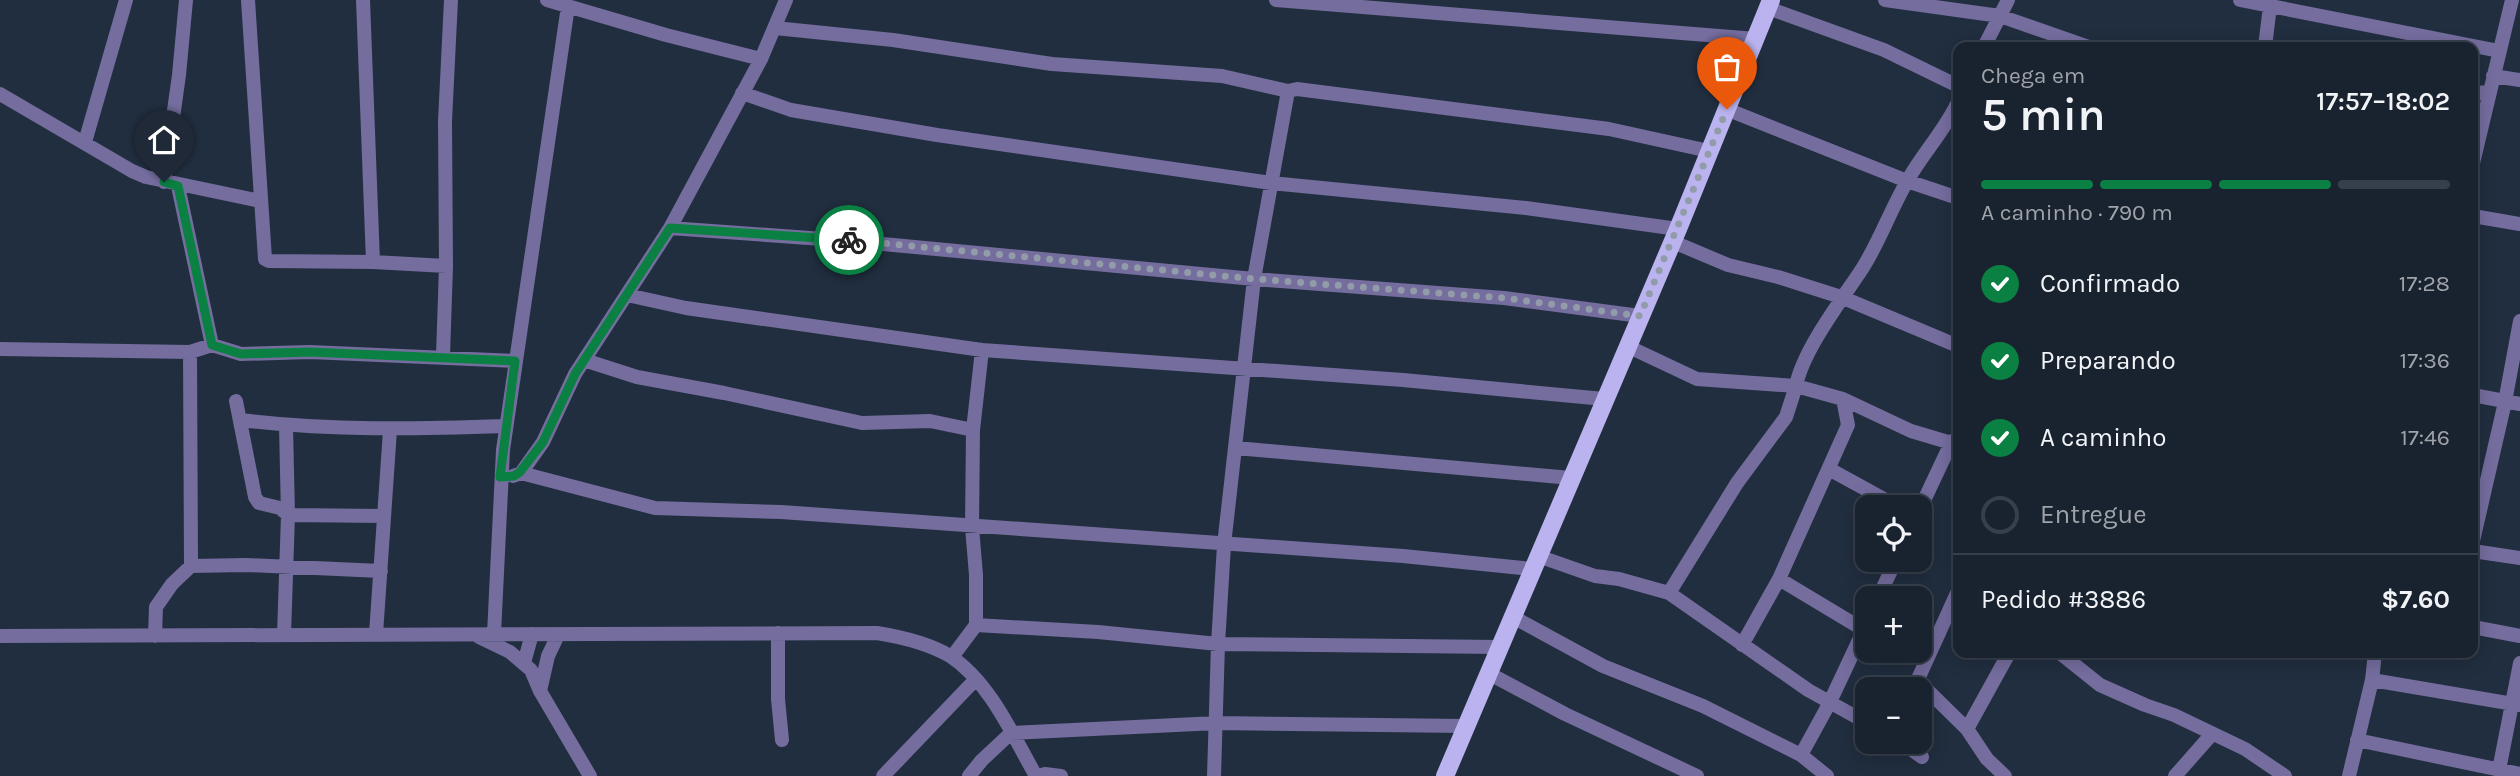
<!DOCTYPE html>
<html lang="pt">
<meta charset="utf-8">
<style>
:root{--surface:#19222f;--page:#262f3b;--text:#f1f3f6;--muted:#9fa4aa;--line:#373f4b;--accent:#0b8043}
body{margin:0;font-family:Karla,sans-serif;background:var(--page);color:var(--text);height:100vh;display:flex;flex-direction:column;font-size:26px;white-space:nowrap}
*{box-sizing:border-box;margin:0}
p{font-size:23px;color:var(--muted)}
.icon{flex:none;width:38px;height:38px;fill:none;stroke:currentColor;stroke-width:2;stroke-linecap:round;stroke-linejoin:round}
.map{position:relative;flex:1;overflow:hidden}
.details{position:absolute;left:1953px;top:42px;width:525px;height:616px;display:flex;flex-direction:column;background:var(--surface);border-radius:14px;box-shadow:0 4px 18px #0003,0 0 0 2px var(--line)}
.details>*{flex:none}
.tools{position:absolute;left:1855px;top:495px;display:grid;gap:14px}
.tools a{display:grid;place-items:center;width:77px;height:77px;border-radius:14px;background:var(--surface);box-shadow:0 4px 18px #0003,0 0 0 2px var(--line);font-size:35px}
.pin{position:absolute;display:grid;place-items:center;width:60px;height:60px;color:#fff;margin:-72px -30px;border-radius:50% 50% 50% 0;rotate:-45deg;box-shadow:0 0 7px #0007}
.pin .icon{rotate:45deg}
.courier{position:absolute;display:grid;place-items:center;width:70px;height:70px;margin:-35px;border:5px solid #0b8043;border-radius:50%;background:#fff;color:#222;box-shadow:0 2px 9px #0007}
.head em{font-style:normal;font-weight:600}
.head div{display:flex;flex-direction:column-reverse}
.head{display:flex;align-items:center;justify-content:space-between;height:119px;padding:0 28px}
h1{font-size:46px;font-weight:600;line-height:52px}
.bar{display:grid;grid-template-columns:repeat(4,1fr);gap:10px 7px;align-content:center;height:84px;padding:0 28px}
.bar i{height:9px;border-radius:5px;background:var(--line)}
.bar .current{background:var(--accent)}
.bar p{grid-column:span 4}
.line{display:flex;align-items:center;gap:18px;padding:0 28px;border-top:2px solid var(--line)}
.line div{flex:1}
ol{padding:0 28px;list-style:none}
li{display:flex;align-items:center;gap:21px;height:77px}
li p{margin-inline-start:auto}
li .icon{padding:7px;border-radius:50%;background:var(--accent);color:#fff;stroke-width:4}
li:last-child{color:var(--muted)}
li i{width:38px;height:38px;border:4px solid var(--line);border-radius:50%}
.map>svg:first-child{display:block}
</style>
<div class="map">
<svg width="2520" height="776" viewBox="0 0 2520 776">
<rect width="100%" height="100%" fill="#212e3f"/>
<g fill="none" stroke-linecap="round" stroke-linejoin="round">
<path stroke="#746d9e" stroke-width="14" d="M 248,0 L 265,259 L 269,261 L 373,262 L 446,266
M 363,0 L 373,262
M 547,0 L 666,35 L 761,59
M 1276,0 L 1756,39
M 1885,0 L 2000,16 L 2089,47
M 2240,0 L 2499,51
M 1768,8 L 1884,50 L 1958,86
M 775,28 L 893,40 L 1052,64 L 1222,76 L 1288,91 L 1297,89 L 1609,129 L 1709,151
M 1984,47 L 2008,0
M 2265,47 L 2270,6
M 2493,76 L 2520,80
M 742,93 L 791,110 L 937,135 L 1271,183 L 1526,208 L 1678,229
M 2473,93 L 2490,92
M 0,94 L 132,171 L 146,177 L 260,201
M 1726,109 L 1907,181 L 1958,198
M 85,142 L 126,0
M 2473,163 L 2512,0
M 164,182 L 179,75 L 186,0
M 178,186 L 212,345
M 2473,216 L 2520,224
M 670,228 L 851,241 L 1254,279 L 1504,298 L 1640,316
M 1671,241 L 1728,265 L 1778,277 L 1841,297 L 1958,346
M 627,295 L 686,308 L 982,350 L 1403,380 L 1604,399
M 1627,346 L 1697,379 L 1796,386 C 1803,350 1841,301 1862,269 C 1880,241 1891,208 1909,178 C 1924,152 1945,130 1958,102
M 0,349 L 190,352 L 212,345 L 241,354 L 310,352 L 515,361
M 190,352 L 191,566
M 443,356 L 446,266 L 445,121 L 451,0
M 584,360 L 637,377 L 724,393 L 862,423 L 930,421 L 973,430
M 2473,395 L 2520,404
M 236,401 L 255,497 L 259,503 L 280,508 L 288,515 L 384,516
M 241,420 C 329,431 417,429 506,426
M 1236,448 L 1571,478
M 1829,469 L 1900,508
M 521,473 L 655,508 L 781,512 L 1403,556 L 1532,569
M 513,476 L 521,473 L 543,442 L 575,374 L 670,228 L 761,59 L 786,0
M 1920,509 L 1952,441
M 2473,541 L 2505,402 L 2520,321
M 2473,551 L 2520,558
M 1538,556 L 1595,576 L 1619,579 L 1669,593 L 1808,690 L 1867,723
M 1779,579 L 1864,630
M 1669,593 L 1737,483 L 1786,417 L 1796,386 L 1843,399 L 1911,431 L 1958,445
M 1878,598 L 1896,560
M 1513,617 L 1603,666 L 1703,706 L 1801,755 L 1829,704 L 1867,623
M 976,625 L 1098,632 L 1218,644 L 1499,647
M 2473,627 L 2520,636
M 778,633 L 778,699 L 782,740
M 376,634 L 390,430
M 494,634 L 503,450 L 568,6
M 284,635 L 288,515 L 286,426
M 0,636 L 877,633 C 902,637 928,643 950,656 C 990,682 1013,736 1036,776
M 155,636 L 156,607 L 172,584 L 191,566 L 246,565 L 381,571
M 479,637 L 510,652 L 531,670 L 540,691 L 590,776
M 1742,645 L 1779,579 L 1848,425 L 1843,399
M 2060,653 L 2100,685 L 2145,705 L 2174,715 L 2245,749 L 2285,776
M 952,657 L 976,625 L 976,575 L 972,527 L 973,430 L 982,350
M 524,663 L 532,634
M 1488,673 L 1565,714 L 1697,776
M 1917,680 L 1967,729 L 1987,759 L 2005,776
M 2372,680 L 2520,705
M 1913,690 L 1958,591
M 540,691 L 548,656 L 558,635
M 1967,729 L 2009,653
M 2357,740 L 2520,774
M 1901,742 L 1922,757
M 1801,755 L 1827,776
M 2499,770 L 2520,663
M 883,776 L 975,680
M 969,776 L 982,760 L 1011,733 L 1217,723 L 1466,726
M 1039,776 L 1045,774 L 1061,776
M 1214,776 L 1218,644 L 1224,545 L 1254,279 L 1288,91
M 2175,776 L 2212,734
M 2349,776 L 2372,680 L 2375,653"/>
<path stroke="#bbb3ef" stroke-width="18" d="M 1445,776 L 1678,229 L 1771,0"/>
</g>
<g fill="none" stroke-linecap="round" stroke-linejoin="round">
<path stroke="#929ca9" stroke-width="7" stroke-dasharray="0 12.6" d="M 849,240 L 1255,279 L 1504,298 L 1640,316 L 1727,109"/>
<path stroke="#0b8043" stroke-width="9" d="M 164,182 L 178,186 L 212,345 L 241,354 L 310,352 L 515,361 L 500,477 L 514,476 L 520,472 L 543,442 L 575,374 L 670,228 L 849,240"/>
</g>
</svg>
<div class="tools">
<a><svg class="icon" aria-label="locate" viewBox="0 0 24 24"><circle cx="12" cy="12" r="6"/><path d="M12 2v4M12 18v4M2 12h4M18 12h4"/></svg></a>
<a>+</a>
<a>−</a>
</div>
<div class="pin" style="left:1727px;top:109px;background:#ea580c"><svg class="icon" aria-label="bag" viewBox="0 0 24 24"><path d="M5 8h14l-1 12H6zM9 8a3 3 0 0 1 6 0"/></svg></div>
<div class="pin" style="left:164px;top:182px;background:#1f2937"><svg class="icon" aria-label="home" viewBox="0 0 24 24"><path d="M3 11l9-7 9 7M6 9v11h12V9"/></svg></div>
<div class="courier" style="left:849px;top:240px"><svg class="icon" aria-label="bike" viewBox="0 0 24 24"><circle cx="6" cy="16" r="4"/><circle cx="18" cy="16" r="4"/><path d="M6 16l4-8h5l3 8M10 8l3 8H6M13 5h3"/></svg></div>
<section class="details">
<div class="head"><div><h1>5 min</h1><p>Chega em</p></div><em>17:57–18:02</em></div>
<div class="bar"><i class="current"></i><i class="current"></i><i class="current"></i><i></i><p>A caminho · 790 m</p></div>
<ol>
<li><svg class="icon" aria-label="check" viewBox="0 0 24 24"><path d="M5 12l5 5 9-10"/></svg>Confirmado<p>17:28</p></li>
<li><svg class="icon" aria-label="check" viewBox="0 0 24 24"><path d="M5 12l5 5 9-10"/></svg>Preparando<p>17:36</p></li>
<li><svg class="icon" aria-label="check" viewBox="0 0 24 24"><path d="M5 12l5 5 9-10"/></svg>A caminho<p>17:46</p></li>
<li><i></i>Entregue</li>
</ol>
<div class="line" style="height:91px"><div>Pedido #3886</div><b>$7.60</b></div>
</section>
</div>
